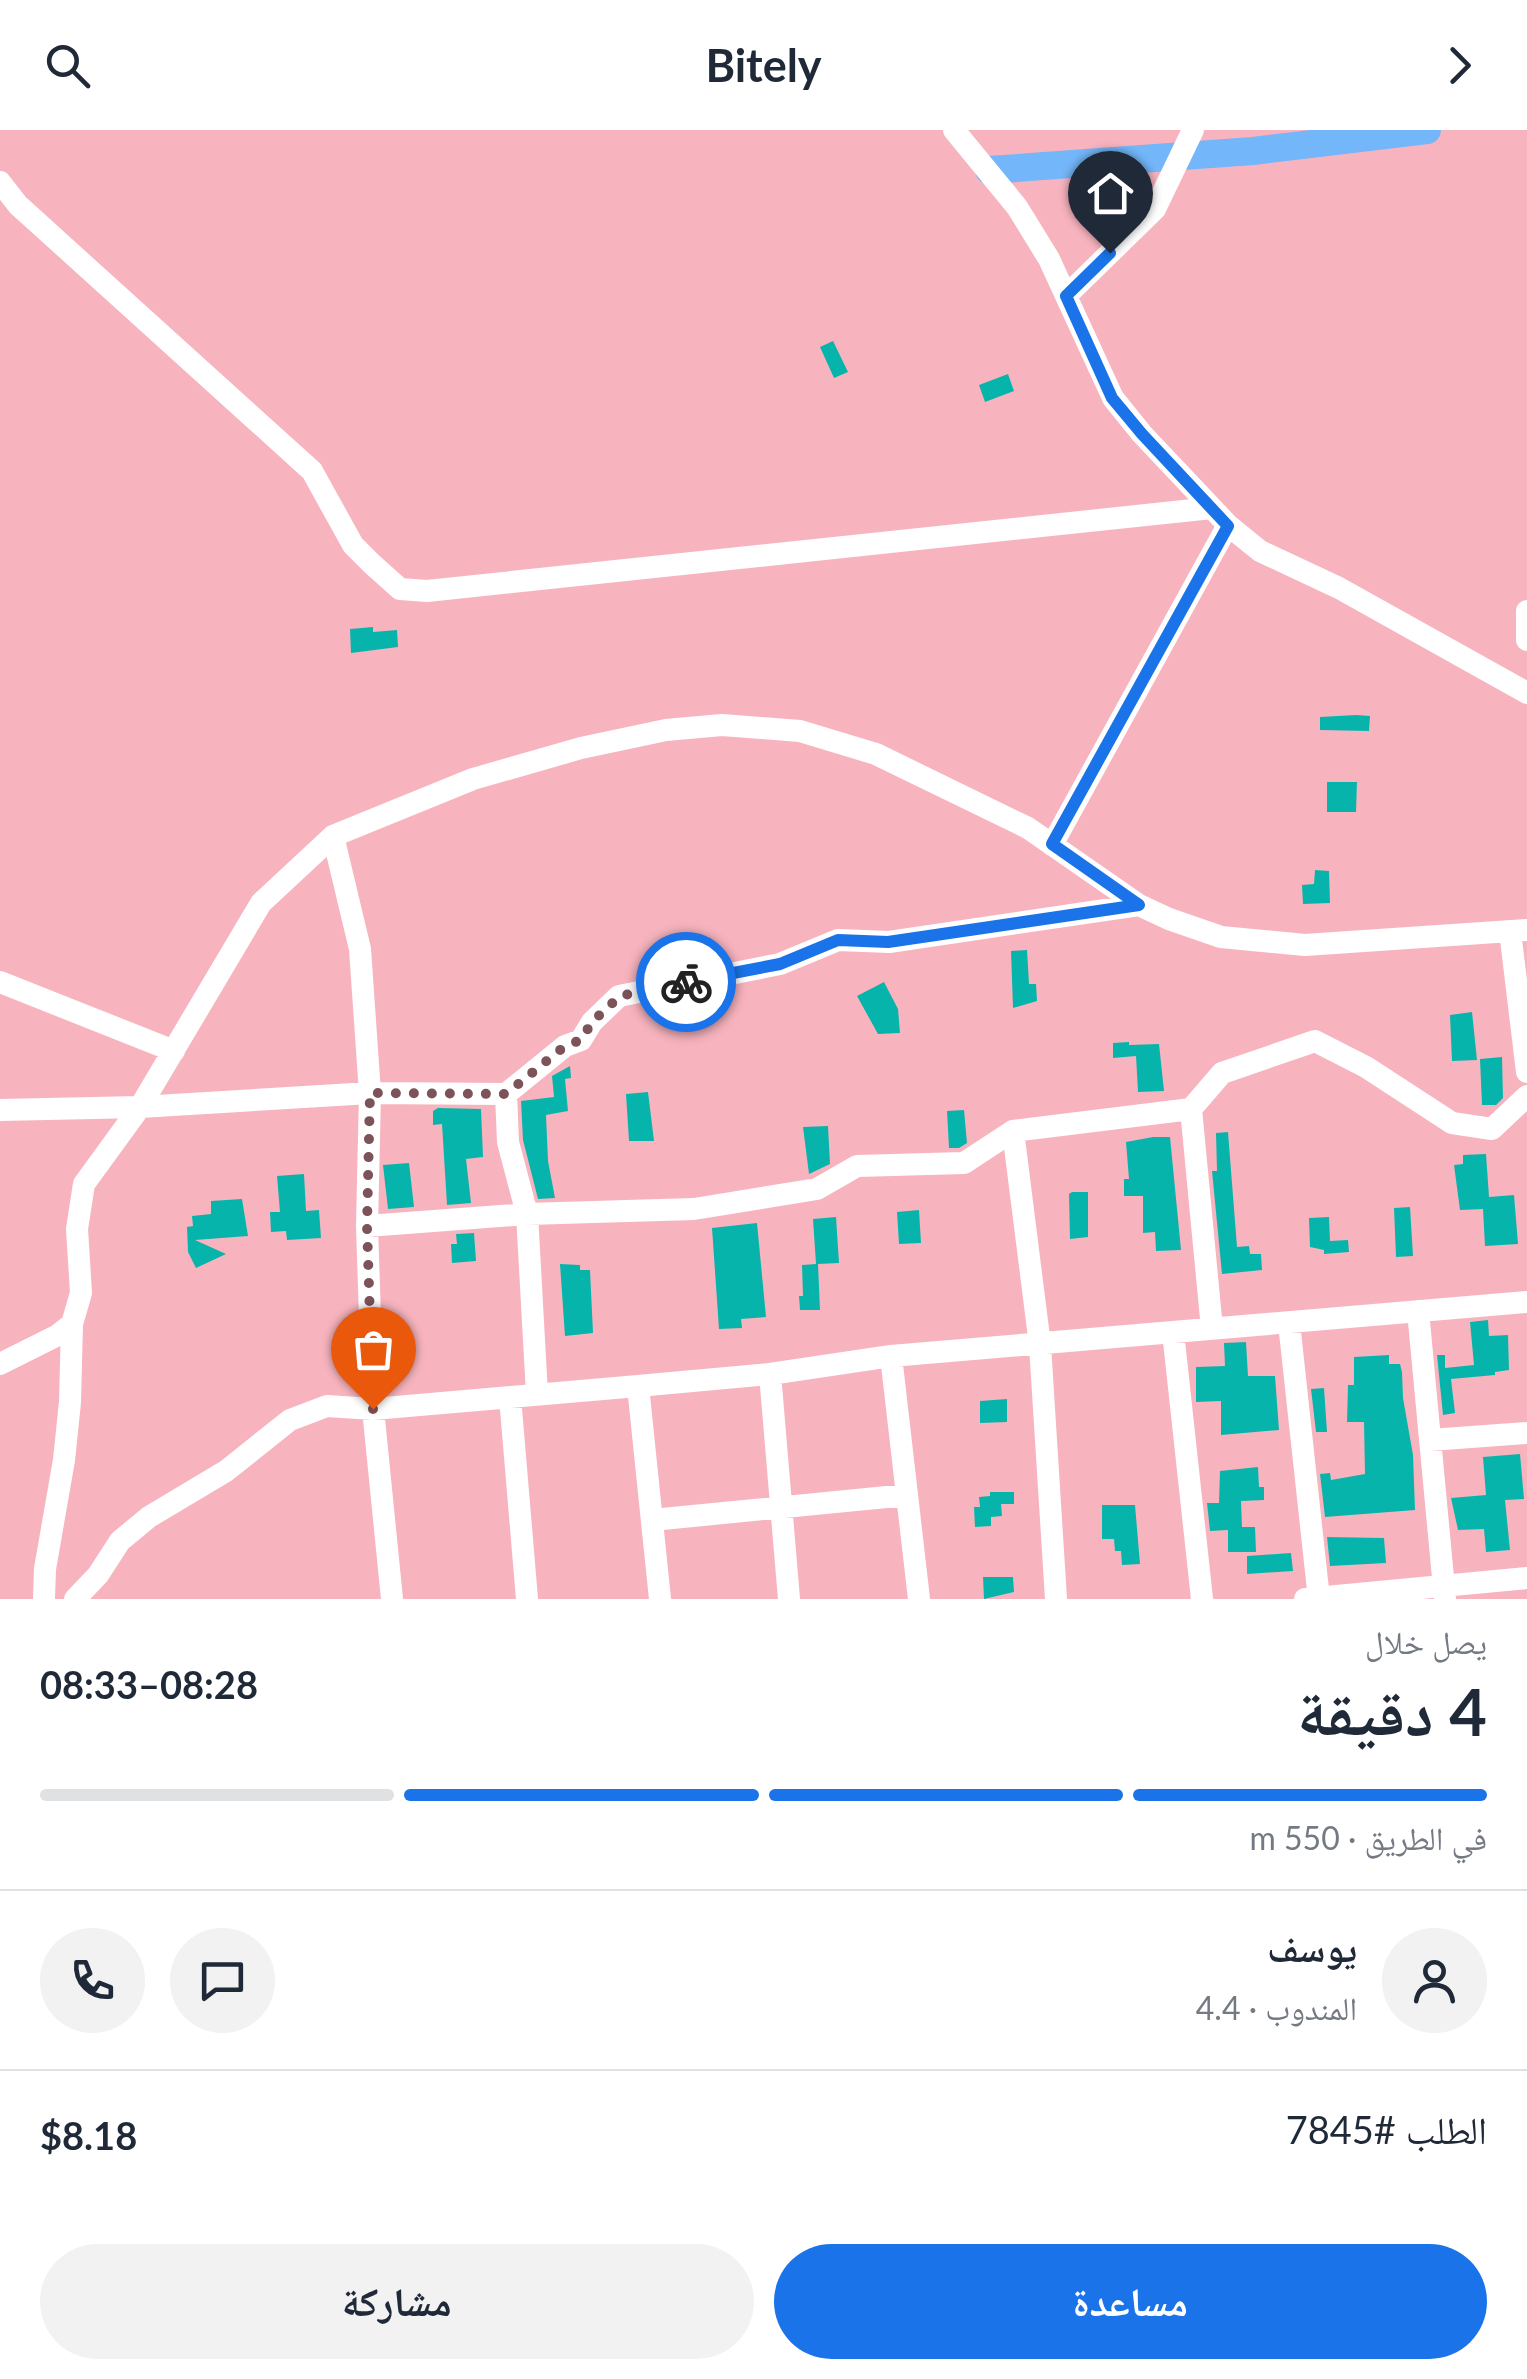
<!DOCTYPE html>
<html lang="ar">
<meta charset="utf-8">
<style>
:root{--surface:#fff;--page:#f2f2f3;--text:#1f2937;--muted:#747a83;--line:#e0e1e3;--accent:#1a73e8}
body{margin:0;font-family:Lato,"Noto Naskh Arabic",sans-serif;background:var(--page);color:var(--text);direction:rtl;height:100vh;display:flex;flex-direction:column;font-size:38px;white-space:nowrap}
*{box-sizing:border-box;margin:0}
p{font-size:32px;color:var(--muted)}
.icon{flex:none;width:55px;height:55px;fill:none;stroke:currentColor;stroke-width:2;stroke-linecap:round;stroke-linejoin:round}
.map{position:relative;height:1469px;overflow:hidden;direction:ltr}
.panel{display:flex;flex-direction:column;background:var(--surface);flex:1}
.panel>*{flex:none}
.pin{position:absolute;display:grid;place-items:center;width:85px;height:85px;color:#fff;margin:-102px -42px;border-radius:50% 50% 50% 0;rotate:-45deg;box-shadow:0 0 10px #0007}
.pin .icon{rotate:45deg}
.courier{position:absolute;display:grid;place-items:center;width:100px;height:100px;margin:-50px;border:8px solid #1a73e8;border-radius:50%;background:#fff;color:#222;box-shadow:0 2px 12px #0007}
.summary em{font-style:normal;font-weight:700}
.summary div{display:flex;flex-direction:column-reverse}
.summary{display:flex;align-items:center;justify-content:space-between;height:170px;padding:0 40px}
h1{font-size:65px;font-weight:700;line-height:75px}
.bar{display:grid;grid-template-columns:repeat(4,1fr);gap:15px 10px;align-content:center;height:120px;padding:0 40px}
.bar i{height:12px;border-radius:8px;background:var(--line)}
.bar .selected{background:var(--accent)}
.bar p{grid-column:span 4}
.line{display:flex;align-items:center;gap:25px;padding:0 40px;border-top:2px solid var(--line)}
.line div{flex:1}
.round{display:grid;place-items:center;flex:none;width:105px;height:105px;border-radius:52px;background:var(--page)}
.action{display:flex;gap:20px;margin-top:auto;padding:20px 40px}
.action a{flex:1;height:115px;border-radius:60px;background:var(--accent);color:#fff;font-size:40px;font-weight:700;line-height:115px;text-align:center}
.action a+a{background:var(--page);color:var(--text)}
header{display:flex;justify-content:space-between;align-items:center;height:130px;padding:0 40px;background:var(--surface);font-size:45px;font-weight:700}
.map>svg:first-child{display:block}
</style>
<header><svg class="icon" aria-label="forward" viewBox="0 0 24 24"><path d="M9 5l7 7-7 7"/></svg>Bitely<svg class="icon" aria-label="search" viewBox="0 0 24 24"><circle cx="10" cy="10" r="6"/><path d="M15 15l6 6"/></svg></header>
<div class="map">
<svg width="1527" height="1469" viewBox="0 0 1527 1469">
<rect width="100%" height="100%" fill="#f8b4be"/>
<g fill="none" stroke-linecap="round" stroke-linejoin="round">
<path stroke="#73b6f9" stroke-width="28" d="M 989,40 L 1253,21 L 1427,0"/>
</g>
<path fill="#07b4ac" d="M 833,211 L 848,242 L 834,248 L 820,217 Z
M 1008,244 L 1014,261 L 985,272 L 979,255 Z
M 373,497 L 373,502 L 397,500 L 398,517 L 351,523 L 350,499 Z
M 1356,585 L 1370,586 L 1369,601 L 1320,600 L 1320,587 Z
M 1327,652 L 1357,652 L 1356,682 L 1327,682 Z
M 1315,740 L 1329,741 L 1330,773 L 1303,774 L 1302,755 L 1314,754 Z
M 1027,820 L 1029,854 L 1036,854 L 1037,871 L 1013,878 L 1011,821 Z
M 884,852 L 898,879 L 900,903 L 878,904 L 857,866 Z
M 1472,882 L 1477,930 L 1452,931 L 1450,885 Z
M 1129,912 L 1129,915 L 1159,914 L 1164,961 L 1138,962 L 1136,926 L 1113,928 L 1113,913 Z
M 1502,927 L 1503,968 L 1496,975 L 1482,975 L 1480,929 Z
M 570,936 L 571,948 L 565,949 L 568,981 L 546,985 L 548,1031 L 555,1068 L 538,1069 L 523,1010 L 521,971 L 554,967 L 552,946 Z
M 648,962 L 654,1011 L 629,1011 L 626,964 Z
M 438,978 L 481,979 L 483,1027 L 466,1029 L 471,1073 L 447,1075 L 442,994 L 433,995 L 433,981 Z
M 964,980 L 967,1013 L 959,1018 L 949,1018 L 947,981 Z
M 828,996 L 830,1034 L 809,1044 L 803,997 Z
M 1228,1002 L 1237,1117 L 1249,1116 L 1250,1124 L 1261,1124 L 1262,1140 L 1222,1144 L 1212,1041 L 1217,1041 L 1216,1003 Z
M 1153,1007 L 1170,1007 L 1181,1120 L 1156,1121 L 1155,1102 L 1143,1103 L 1143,1066 L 1124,1066 L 1124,1049 L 1129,1049 L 1126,1012 Z
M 1486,1024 L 1489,1067 L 1514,1065 L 1518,1114 L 1485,1116 L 1483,1079 L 1460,1080 L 1454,1035 L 1463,1034 L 1463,1025 Z
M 409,1033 L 414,1077 L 388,1079 L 383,1035 Z
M 304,1044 L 306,1081 L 319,1080 L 321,1108 L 287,1110 L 286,1101 L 271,1102 L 270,1082 L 280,1082 L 277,1046 Z
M 1072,1062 L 1088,1062 L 1088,1107 L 1070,1109 L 1069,1064 Z
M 242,1069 L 248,1106 L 195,1110 L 226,1124 L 196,1138 L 188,1122 L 187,1097 L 193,1096 L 192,1086 L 211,1084 L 211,1071 Z
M 1410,1077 L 1413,1126 L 1396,1127 L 1394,1078 Z
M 919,1080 L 921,1113 L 899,1114 L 897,1082 Z
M 836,1087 L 839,1133 L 818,1134 L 820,1180 L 800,1180 L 799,1166 L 803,1166 L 802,1135 L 816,1134 L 813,1089 Z
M 1329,1087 L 1330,1111 L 1348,1110 L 1349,1122 L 1324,1124 L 1324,1120 L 1310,1117 L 1309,1088 Z
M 757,1093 L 766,1187 L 741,1189 L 742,1198 L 719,1199 L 712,1098 Z
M 474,1103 L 476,1131 L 452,1133 L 451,1114 L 457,1114 L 456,1104 Z
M 560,1134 L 580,1135 L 580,1140 L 590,1140 L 593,1203 L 565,1206 Z
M 1488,1190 L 1489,1206 L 1508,1205 L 1509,1240 L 1495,1242 L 1495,1245 L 1451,1249 L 1455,1283 L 1443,1285 L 1437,1225 L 1445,1225 L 1445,1238 L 1474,1235 L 1470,1192 Z
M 1246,1212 L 1248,1246 L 1275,1246 L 1279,1300 L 1221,1305 L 1221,1271 L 1196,1272 L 1196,1237 L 1225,1236 L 1224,1213 Z
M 1389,1225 L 1389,1234 L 1400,1234 L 1402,1242 L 1403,1268 L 1413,1325 L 1415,1380 L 1325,1387 L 1320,1344 L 1330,1343 L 1331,1350 L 1365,1344 L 1364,1292 L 1347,1292 L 1348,1255 L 1354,1255 L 1354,1227 Z
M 1324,1258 L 1327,1302 L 1316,1302 L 1311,1259 Z
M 1007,1269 L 1007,1292 L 980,1293 L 980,1271 Z
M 1520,1324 L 1524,1369 L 1505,1370 L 1510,1420 L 1486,1422 L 1484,1399 L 1458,1400 L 1451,1368 L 1486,1365 L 1483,1327 Z
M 1258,1337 L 1259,1357 L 1264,1357 L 1264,1370 L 1241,1371 L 1242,1397 L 1255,1397 L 1256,1422 L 1228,1422 L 1228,1400 L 1210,1401 L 1207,1373 L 1219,1373 L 1220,1341 Z
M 990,1362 L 1014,1362 L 1014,1374 L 1001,1374 L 1002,1386 L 991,1387 L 991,1396 L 975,1397 L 974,1377 L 980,1377 L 979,1367 L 990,1366 Z
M 1102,1375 L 1135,1375 L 1140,1434 L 1122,1435 L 1121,1421 L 1115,1421 L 1114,1409 L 1102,1409 Z
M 1327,1407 L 1384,1408 L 1386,1433 L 1330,1436 Z
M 1291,1423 L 1293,1441 L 1247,1444 L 1247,1426 Z
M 983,1447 L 1013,1447 L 1014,1462 L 984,1469 Z"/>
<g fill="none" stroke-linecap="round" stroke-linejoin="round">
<path stroke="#fff" stroke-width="22" d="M 954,0 L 1017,77 L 1049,129 L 1113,268 L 1142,304 L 1228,395 L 1260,421 L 1339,458 L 1527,563
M 0,52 L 18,75 L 312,341 L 353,415 L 372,434 L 400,459 L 427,461 L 1212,378
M 1066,166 L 1155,79 L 1193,0
M 1527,481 L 1527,510
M 333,706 L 360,819 L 370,963 L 367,1096 L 373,1279 L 392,1469
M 1052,715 L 1228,395
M 1510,801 L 1527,942
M 0,852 L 174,921
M 506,964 L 508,1012 L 527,1084 L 537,1264
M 1191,979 L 1212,1199
M 0,980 L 140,977 L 370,963 L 506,964 L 565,916 L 581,910 L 592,892 L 619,866 L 780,834 L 838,810 L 889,812 L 1139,775
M 1013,1001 L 1040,1215 L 1056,1469
M 367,1096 L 527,1084 L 694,1079 L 817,1059 L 857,1036 L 964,1033 L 1013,1001 L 1191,979 L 1222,943 L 1315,911 L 1366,937 L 1452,993 L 1492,999 L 1527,966
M 1418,1181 L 1445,1469
M 1289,1193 L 1319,1469
M 1173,1202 L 1202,1469
M 891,1226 L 919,1469
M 0,1234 L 58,1205 L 72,1194
M 770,1244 L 789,1469
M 638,1256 L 660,1469
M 510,1267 L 527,1469
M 1430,1310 L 1527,1303
M 652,1390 L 907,1365
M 44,1469 L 45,1439 L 64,1330 L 70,1272 L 72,1194 L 81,1163 L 77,1099 L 84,1054 L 140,977 L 261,773 L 333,706 L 473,649 L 581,618 L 666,600 L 722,595 L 800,601 L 876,624 L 1028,698 L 1139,775 L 1169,789 L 1221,807 L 1305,815 L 1527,800
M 75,1469 L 98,1445 L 120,1411 L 149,1387 L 226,1341 L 290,1290 L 327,1276 L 373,1279 L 638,1256 L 770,1244 L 891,1226 L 1527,1172
M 1305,1469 L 1527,1448"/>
</g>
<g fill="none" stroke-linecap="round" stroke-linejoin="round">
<path stroke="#7c5359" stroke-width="10" stroke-dasharray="0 18" d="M 373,1279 L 367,1096 L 370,963 L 506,964 L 565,916 L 581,910 L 592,892 L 620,866 L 686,852"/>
<path stroke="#1a73e8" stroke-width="12" d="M 686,852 L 780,834 L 838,810 L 888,812 L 1139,775 L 1052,714 L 1228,396 L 1142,304 L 1112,268 L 1066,166 L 1110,123"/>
</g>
</svg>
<div class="pin" style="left:373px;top:1279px;background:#ea580c"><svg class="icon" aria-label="bag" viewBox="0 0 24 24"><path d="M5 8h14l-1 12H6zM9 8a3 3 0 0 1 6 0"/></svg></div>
<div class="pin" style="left:1110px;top:123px;background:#1f2937"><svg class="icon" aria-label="home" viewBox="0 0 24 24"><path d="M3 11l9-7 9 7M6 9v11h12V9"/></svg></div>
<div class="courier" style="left:686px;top:852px"><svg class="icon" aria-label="bike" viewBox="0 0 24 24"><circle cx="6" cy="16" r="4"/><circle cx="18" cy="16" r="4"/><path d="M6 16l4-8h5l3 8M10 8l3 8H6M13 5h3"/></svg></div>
</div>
<section class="panel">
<div class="summary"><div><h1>4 دقيقة</h1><p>يصل خلال</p></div><em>08:28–08:33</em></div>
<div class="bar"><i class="selected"></i><i class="selected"></i><i class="selected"></i><i></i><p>في الطريق · 550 m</p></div>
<div class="line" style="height:180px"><a class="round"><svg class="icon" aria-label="person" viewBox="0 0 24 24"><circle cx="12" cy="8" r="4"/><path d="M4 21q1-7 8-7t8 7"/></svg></a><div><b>يوسف</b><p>المندوب · 4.4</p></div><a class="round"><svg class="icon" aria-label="chat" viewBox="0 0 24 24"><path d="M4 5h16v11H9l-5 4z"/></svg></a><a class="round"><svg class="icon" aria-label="phone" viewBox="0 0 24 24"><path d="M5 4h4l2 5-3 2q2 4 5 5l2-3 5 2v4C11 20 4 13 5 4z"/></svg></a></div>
<div class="line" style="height:130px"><div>الطلب #7845</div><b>$8.18</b></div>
<div class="action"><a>مساعدة</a><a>مشاركة</a></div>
</section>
